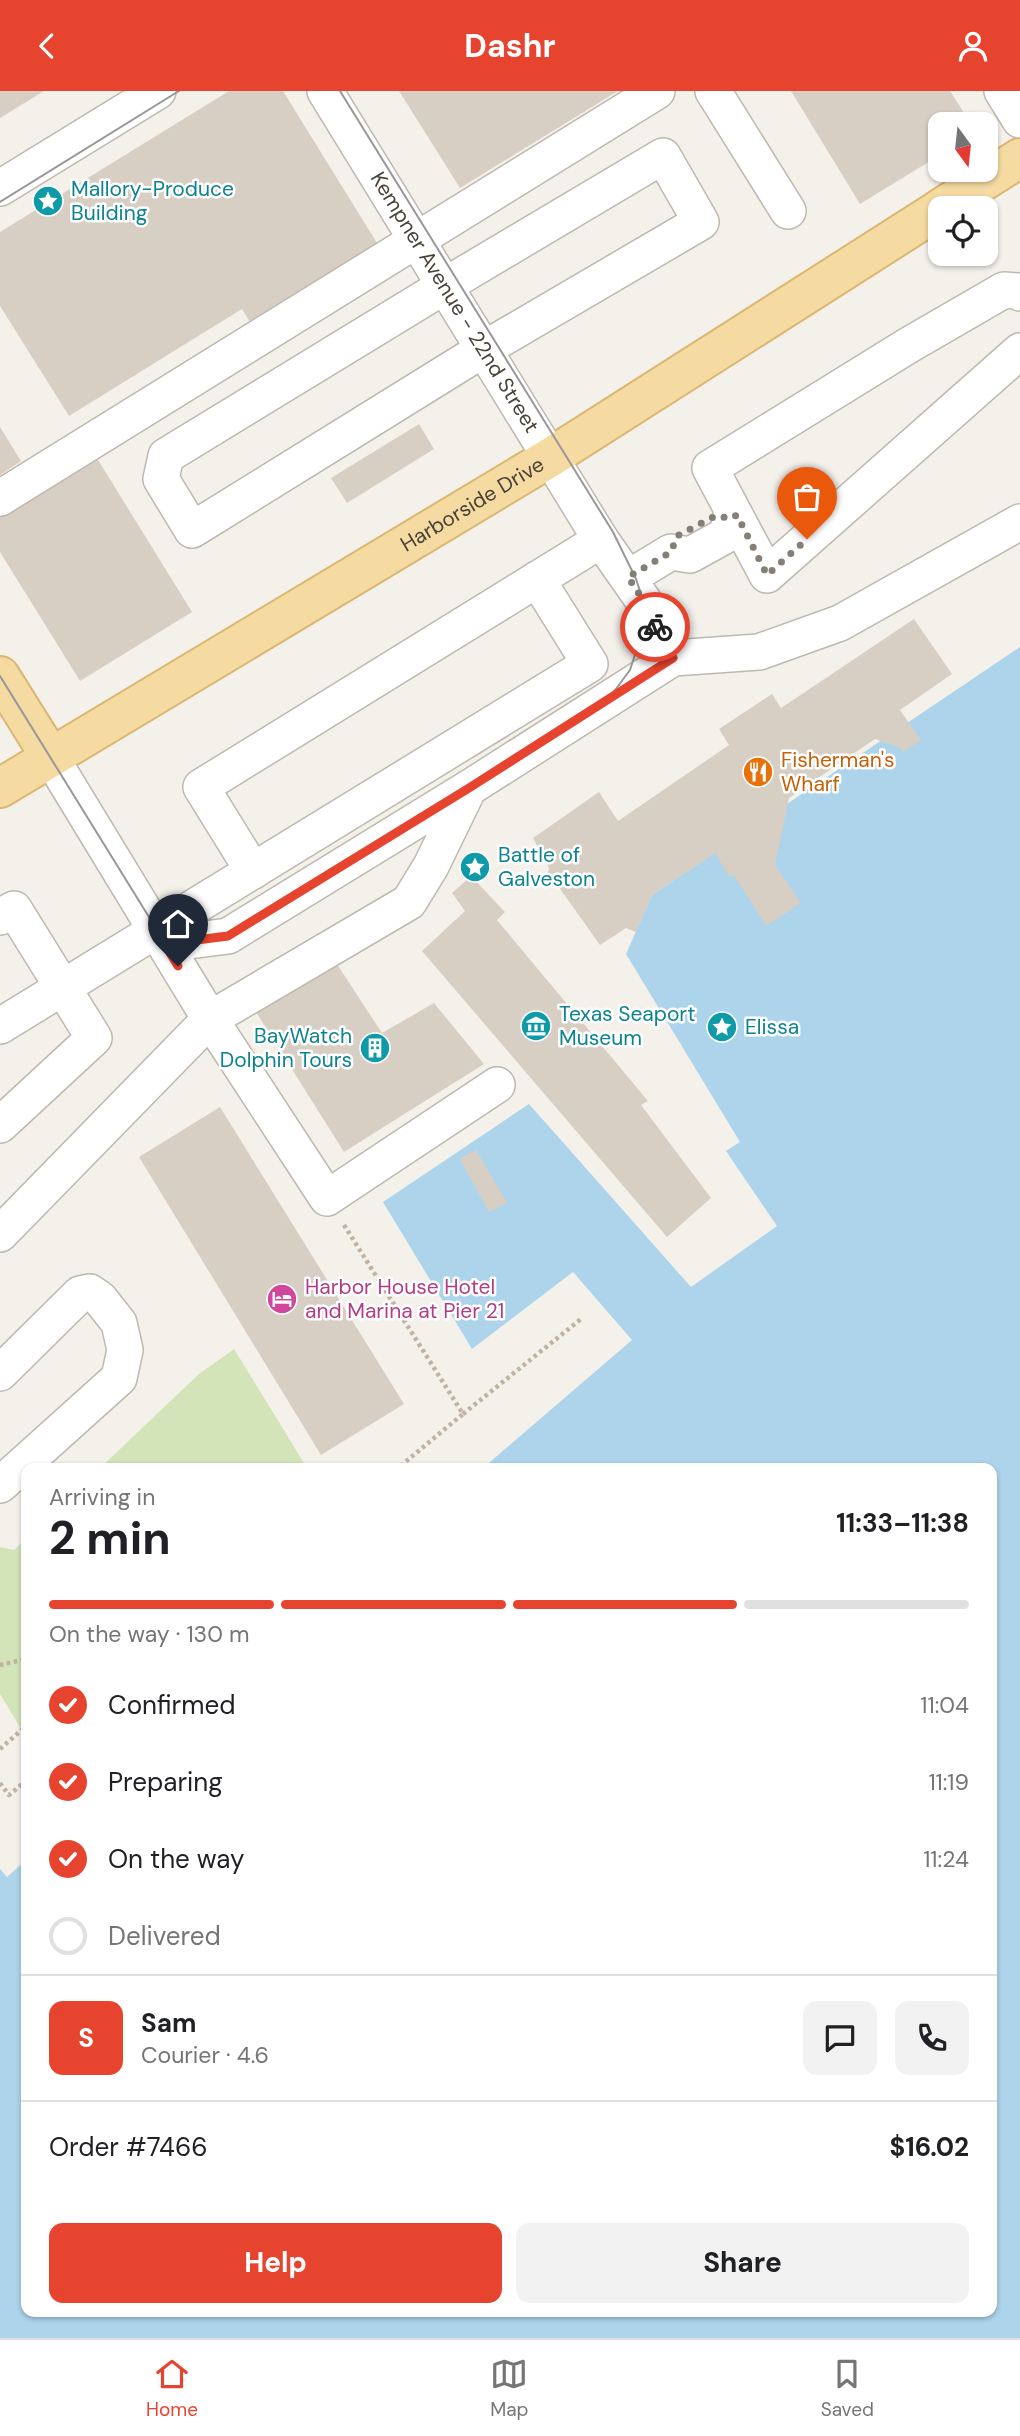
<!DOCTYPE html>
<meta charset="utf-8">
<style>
:root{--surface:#fff;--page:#f2f2f2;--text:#202124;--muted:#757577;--line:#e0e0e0;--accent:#e7442f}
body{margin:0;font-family:"DM Sans",sans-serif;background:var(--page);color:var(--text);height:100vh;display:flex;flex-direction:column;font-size:26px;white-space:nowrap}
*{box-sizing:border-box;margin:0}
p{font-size:23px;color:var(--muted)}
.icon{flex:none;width:38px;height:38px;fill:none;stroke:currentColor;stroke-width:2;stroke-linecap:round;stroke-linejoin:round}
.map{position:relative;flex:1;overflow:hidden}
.details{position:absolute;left:21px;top:1372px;width:976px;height:854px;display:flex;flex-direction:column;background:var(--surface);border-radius:14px;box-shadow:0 2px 5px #0004}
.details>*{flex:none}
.needle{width:46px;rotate:165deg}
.buttons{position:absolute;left:928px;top:21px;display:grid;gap:14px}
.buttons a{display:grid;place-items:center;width:70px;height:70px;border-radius:14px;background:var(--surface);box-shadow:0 2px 5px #0004;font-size:35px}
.pin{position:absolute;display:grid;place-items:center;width:60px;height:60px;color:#fff;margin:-72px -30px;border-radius:50% 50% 50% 0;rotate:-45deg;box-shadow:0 0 7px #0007}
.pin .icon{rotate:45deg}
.courier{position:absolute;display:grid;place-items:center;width:70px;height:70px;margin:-35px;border:5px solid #e7442f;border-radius:50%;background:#fff;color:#222;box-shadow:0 2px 9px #0007}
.headline em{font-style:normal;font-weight:700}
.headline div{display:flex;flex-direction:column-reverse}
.headline{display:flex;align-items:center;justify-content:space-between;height:119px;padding:0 28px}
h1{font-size:46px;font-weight:700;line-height:52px}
.bar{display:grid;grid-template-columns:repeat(4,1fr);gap:10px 7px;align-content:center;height:84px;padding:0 28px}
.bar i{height:9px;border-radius:5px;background:var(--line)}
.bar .selected{background:var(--accent)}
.bar p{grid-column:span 4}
.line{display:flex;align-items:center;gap:18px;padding:0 28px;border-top:2px solid var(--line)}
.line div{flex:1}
.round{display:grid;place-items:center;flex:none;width:74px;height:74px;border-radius:14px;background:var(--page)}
ol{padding:0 28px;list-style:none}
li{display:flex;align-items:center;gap:21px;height:77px}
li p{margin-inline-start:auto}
li .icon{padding:7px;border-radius:50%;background:var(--accent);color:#fff;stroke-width:4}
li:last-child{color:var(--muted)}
li i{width:38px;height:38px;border:4px solid var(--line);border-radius:50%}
.cta{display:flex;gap:14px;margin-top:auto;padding:14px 28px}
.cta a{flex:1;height:80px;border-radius:14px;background:var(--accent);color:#fff;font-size:28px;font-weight:700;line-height:80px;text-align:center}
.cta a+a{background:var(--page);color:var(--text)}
header{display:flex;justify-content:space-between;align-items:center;height:91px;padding:0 28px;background:var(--accent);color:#fff;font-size:32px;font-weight:700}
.tabs{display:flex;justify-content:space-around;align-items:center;height:98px;border-top:2px solid var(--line);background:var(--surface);font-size:19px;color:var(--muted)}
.tabs a{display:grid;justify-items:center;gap:4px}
.tabs .selected{color:var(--accent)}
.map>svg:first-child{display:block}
</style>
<header><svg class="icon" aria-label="back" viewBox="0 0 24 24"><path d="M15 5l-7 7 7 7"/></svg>Dashr<svg class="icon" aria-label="person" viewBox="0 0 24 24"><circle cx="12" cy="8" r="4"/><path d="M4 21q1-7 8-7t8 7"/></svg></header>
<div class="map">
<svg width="1020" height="2247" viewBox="0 0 1020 2247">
<rect width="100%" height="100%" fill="#f4f1eb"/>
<path fill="#d2e4b8" d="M 234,1258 L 307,1377 L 100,1377 L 199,1283 Z
M 26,1447 L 26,1646 L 0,1603 L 0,1456 L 14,1459 Z"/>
<path fill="#add4eb" d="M 1020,556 L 1020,2247 L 0,2247 L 0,1778 L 7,1786 L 26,1769 L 26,2221 L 992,2221 L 992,1377 L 483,1377 L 632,1249 L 573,1181 L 472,1258 L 383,1111 L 529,1013 L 691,1196 L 777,1135 L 726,1060 L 740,1051 L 626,863 L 652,804 Z"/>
<path fill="#d8cfc4" d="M 0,0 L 44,0 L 0,27 Z
M 229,0 L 283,0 L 377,152 L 250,231 L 242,218 L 69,325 L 0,215 L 0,141 Z
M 399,0 L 618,0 L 460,97 Z
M 791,0 L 950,0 L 971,33 L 940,33 L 940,64 L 860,113 Z
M 419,333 L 434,358 L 347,412 L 331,387 Z
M 0,336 L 21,370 L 0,384 Z
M 95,364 L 192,521 L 80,590 L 0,461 L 0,423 Z
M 914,528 L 952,583 L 900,619 L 921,649 L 903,661 L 901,657 L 875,648 L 789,707 L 775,774 L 801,812 L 766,835 L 734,784 L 729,785 L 715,762 L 652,804 L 636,841 L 626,837 L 600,854 L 548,781 L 549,777 L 533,747 L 599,701 L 618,730 L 729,654 L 719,638 L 772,603 L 781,617 Z
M 471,785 L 505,821 L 497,829 L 648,1010 L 641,1014 L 711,1107 L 667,1146 L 422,860 L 465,820 L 452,802 Z
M 331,864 L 382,942 L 434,912 L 484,973 L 344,1061 L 251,913 Z
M 220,1016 L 404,1313 L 321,1364 L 139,1066 Z
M 476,1059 L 507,1112 L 489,1121 L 460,1068 Z"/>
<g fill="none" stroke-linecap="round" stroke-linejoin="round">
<g stroke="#bfb8ae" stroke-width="38">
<g id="minor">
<path id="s1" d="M 325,0 L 601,449 L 643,509 L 658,543 L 673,567"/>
<path d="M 713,0 L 788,120"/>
<path d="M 1002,0 L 1020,29"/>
<path d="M 663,65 L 701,131 L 484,258 L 192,439 L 161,388 L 166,365 L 456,188 Z"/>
<path d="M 0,97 L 158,0"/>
<path d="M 1020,202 L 1018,200 L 1004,199 L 909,254 L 710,377 L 767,484 L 1020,260"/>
<path d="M 0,407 L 657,0"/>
<path d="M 628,487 L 671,461 L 690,464 L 728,443 L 730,428"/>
<path d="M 50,665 L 210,928 L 327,1107 L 497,994"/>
<path d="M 253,780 L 201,696 L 601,449"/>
<path d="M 0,826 L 14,818 L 94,947 L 0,1034"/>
<path d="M 157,839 L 189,850 L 228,845 L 469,697"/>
<path d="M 0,935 L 590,573 L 537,488"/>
<path d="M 0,1143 L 210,928 L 409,811 L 431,775 L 469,697 L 673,567 L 759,561 L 840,532 L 1020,431"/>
<path d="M 0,1282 L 80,1203 L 90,1201 L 100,1208 L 119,1232 L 125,1259 L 119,1287 L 0,1394"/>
</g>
</g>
<g stroke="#dab773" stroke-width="42">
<g id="major">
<path d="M 941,117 L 1020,67"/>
<path d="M 0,585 L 50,665"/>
<path id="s2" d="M 0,697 L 551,366 L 940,118"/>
</g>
</g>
<path stroke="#bfb3a1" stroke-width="4.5" stroke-dasharray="3.5 3.5" stroke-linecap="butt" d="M 344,1134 L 463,1323 L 398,1377
M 463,1323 L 581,1228
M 0,1574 L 26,1568
M 0,1658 L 26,1635
M 0,1692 L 9,1704 L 26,1690"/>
<use href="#minor" stroke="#fff" stroke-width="35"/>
<use href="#major" stroke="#f5dba2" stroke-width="38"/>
<path stroke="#989898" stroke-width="2" d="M 0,111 L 179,0
M 0,585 L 157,839 L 189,850 L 228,845 L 607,610 L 630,579 L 640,548 L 643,509 L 636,488 L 613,441 L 340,0"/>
</g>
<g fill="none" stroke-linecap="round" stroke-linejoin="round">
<path stroke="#847f77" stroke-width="7" stroke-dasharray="0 12.6" d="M 655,536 L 643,509 L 628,486 L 671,461 L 677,445 L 717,424 L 730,428 L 737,424 L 767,484 L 807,448"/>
<path stroke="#e7442f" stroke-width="9" d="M 178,875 L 156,839 L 189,850 L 228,845 L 469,697 L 673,567 L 655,536"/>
</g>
<defs>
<g id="sight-disc" transform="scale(1.575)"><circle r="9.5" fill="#0f9aa8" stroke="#fff"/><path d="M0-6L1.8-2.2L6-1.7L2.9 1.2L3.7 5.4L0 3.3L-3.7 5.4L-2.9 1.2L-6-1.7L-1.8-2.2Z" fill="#fff"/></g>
<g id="restaurant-disc" transform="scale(1.575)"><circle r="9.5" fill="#e8710a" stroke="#fff"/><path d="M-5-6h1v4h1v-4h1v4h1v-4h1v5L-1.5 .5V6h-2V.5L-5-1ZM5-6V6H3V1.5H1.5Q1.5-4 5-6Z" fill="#fff"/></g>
<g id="museum-disc" transform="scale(1.575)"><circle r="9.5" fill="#0f9aa8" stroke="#fff"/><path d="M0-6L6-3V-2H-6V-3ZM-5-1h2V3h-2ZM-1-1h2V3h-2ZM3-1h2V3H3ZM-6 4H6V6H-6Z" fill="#fff"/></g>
<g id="building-disc" transform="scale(1.575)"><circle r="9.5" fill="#0f9aa8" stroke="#fff"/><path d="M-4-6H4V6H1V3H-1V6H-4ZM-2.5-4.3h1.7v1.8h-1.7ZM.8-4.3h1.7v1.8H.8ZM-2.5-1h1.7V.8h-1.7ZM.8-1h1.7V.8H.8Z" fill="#fff"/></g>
<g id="hotel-disc" transform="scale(1.575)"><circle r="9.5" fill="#d1479c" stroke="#fff"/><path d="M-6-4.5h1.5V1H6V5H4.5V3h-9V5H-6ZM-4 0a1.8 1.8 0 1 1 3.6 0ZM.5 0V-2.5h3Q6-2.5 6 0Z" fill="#fff"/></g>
</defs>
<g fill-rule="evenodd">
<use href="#sight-disc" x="48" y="110"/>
<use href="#restaurant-disc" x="758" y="681"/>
<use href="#sight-disc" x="475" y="776"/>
<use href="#museum-disc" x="536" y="935"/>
<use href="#sight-disc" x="722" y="936"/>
<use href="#building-disc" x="375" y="957"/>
<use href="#hotel-disc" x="282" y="1208"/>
</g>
<g text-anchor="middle" stroke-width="5" stroke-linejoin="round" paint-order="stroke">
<g font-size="21" fill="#0d838f" stroke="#fff" text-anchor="start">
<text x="71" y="105">Mallory-Produce<tspan x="71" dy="24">Building</tspan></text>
<text x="498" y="771">Battle of<tspan x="498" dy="24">Galveston</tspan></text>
<text x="559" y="930">Texas Seaport<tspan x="559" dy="24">Museum</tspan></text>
<text x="745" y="943">Elissa</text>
<text x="352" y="952" text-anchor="end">BayWatch<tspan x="352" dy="24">Dolphin Tours</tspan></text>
</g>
<g font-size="21" fill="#484239" stroke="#fff">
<text dy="7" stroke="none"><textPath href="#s1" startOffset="248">Kempner Avenue - 22nd Street</textPath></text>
<text dy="7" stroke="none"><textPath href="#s2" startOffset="551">Harborside Drive</textPath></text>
</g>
<g font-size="21" fill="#c56008" stroke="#fff" text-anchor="start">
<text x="781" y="676">Fisherman's<tspan x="781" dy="24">Wharf</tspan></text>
</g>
<g font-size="21" fill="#b23c85" stroke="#fff" text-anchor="start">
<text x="305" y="1203">Harbor House Hotel<tspan x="305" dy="24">and Marina at Pier 21</tspan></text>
</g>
</g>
</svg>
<div class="buttons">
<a><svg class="needle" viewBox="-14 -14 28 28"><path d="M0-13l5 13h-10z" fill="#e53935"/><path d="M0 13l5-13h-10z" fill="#757577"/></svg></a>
<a><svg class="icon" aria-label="locate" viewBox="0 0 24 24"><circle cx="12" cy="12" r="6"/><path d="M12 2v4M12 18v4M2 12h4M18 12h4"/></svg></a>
</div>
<div class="pin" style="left:807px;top:448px;background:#ea580c"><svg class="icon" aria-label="bag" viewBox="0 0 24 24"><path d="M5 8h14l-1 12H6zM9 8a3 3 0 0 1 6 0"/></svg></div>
<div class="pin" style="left:178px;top:875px;background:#1f2937"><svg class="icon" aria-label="home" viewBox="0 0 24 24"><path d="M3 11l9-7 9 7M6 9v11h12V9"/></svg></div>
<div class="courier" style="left:655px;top:536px"><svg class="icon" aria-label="bike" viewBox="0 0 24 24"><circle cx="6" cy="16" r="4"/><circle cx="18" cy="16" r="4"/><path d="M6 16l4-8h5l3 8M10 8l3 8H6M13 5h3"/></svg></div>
<section class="details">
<div class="headline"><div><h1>2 min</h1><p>Arriving in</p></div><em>11:33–11:38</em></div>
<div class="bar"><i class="selected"></i><i class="selected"></i><i class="selected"></i><i></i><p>On the way · 130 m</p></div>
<ol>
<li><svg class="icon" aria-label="check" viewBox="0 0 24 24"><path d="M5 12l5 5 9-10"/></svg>Confirmed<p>11:04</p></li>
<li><svg class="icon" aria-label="check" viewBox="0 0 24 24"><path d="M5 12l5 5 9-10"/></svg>Preparing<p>11:19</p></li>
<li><svg class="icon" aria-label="check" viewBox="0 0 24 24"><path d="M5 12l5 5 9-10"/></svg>On the way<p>11:24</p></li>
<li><i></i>Delivered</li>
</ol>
<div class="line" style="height:126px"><b class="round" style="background:var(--accent);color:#fff">S</b><div><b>Sam</b><p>Courier · 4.6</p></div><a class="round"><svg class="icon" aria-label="chat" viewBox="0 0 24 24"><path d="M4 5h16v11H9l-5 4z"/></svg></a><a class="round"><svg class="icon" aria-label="phone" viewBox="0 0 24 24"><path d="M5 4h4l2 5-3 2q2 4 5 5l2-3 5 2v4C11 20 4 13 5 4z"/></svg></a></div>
<div class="line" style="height:91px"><div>Order #7466</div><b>$16.02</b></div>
<div class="cta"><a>Help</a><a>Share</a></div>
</section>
</div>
<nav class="tabs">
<a class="selected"><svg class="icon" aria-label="home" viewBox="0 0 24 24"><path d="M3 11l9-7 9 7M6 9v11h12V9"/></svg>Home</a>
<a><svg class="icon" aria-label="map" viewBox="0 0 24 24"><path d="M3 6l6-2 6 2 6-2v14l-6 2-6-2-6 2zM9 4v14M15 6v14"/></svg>Map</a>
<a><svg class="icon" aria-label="saved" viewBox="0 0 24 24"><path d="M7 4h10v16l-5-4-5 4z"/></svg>Saved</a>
</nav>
